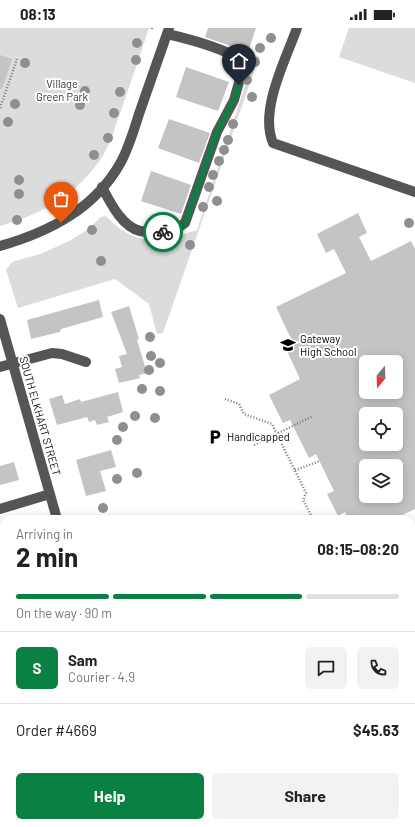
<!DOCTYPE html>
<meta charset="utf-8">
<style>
:root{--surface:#fff;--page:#f2f2f2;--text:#222;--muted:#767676;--line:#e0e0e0;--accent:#0b8043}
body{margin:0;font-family:Barlow,sans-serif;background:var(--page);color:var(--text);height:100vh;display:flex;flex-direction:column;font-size:15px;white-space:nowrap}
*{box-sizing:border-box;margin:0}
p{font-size:13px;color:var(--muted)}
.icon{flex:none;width:22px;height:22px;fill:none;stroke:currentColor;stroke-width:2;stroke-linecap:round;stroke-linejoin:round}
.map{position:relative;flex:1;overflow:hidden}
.panel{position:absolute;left:0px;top:487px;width:415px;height:312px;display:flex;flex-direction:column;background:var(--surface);border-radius:12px 12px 0 0;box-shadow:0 2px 10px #0003}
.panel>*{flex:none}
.needle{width:26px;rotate:199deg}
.controls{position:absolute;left:359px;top:327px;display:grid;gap:8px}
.controls a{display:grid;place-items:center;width:44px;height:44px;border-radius:6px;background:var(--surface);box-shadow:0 2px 10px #0003;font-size:20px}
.pin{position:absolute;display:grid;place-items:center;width:34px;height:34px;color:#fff;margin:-41px -17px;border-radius:50% 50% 50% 0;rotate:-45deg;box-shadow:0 0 4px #0007}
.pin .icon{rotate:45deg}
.courier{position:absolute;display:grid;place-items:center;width:40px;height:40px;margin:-20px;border:3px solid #0b8043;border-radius:50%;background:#fff;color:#222;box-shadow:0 1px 5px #0007}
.summary em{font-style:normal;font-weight:700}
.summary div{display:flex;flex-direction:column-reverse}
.summary{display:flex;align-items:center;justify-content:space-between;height:68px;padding:0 16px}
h1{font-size:26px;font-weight:700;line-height:30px}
.bar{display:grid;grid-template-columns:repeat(4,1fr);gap:6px 4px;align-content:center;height:48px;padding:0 16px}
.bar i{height:5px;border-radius:3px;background:var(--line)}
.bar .on{background:var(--accent)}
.bar p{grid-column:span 4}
.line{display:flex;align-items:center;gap:10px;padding:0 16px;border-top:1px solid var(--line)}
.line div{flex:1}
.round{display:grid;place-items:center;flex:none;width:42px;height:42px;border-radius:6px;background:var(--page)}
.cta{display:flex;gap:8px;margin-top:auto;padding:8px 16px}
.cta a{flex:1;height:46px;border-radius:6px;background:var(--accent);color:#fff;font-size:16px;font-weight:700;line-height:46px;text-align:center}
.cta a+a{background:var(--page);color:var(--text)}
.status{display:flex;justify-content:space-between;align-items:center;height:28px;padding:0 20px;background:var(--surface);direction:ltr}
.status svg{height:11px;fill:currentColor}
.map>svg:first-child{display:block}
</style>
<div class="status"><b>08:13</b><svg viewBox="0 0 49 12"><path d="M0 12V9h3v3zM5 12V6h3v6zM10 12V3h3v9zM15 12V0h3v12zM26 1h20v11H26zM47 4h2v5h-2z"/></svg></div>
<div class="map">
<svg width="415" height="799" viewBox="0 0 415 799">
<rect width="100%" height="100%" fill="#fff"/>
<path fill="#dcdcdc" d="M 0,0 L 149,0 C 140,27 131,54 122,80 C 116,95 112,112 104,126 C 80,165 43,186 0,198 Z
M 349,0 L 415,0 L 415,55 L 339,29 Z
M 249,25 L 259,29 L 163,305 L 157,306 L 149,276 L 115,251 L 18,280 L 6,242 L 12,234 L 43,225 L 71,212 L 87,202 L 101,189 L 106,188 C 137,220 158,215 197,202 L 250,43 Z"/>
<path fill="#c4c4c4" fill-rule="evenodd" d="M 208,0 L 256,0 L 248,24 L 205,9 Z
M 0,27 L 12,31 L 2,61 L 0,61 Z
M 186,39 L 229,54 L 218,83 L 176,69 Z
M 169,91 L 210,105 L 199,135 L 158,120 Z
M 151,143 L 191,157 L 181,186 L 141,173 Z
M 358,185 L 367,205 L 359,209 L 371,233 L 411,213 L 415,221 L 415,481 L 394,491 L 348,491 L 345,484 L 338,488 L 327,466 L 334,463 L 316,426 L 309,430 L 290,392 L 283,395 L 269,367 L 300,351 L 287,323 L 295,319 L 276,279 L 346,245 L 334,221 L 326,225 L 317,206 ZM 366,334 L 396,334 L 396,364 L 366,364 ZM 366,386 L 396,386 L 396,416 L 366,416 ZM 366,438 L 396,438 L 396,468 L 366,468 Z
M 99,272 L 103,289 L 61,301 L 60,304 L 31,311 L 27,292 Z
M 129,278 L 139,311 L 137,312 L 147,345 L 139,347 L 140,350 L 119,355 L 115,341 L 122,339 L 119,328 L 127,326 L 111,284 Z
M 118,364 L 123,384 L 107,389 L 109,394 L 97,397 L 95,392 L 89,394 L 87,389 L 57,397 L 49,371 L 62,367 L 65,376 L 80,371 L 81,374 Z
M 111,422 L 116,439 L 100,443 L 106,463 L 86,468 L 76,432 Z
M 14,434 L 19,452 L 0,457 L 0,438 Z"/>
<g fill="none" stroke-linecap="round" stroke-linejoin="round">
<path stroke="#777" stroke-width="2.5" stroke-dasharray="1 2" stroke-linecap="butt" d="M 152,1 L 152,0
M 0,80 L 17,31
M 225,371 L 239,376 L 244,386 L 272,396 L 306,465 L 303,472 L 313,491
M 254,417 L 313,388
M 295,442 L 320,433
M 411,512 L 415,510"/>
<path stroke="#555" stroke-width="10" d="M 297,0 C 286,31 259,82 273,115 L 415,164
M 102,159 C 110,174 122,199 140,203 C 145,204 151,203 156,204 C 167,204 177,202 185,195 L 217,104 L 234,72 L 245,33 C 221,20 194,12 167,6
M 0,218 C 49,204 95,181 121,134 C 129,119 134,102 139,86 C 149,57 159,29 169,0
M 0,291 L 57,491
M 0,339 L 52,325 L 62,326 L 86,334
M 0,481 L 50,466
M 411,535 L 415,534
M 411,621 L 415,622
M 0,642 L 4,643
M 411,653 L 415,654
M 411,680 L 415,677
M 0,748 L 4,741
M 338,795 L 341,799
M 14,799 L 15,795
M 320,799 L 321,795"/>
</g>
<g fill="#8f8f8f">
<circle cx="271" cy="10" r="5"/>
<circle cx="137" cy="15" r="5"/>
<circle cx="260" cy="20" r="5"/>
<circle cx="136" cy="32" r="5"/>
<circle cx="255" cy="34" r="5"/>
<circle cx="25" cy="35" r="5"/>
<circle cx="247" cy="52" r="5"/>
<circle cx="85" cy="63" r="5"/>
<circle cx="120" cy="64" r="5"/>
<circle cx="252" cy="69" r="5"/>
<circle cx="15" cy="76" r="5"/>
<circle cx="80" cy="77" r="5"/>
<circle cx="114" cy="85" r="5"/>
<circle cx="8" cy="94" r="5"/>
<circle cx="233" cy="96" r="5"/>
<circle cx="108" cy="110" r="5"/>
<circle cx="228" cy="112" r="5"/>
<circle cx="224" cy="122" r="5"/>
<circle cx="94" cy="127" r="5"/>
<circle cx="219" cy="133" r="5"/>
<circle cx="213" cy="147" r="5"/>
<circle cx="19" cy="152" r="5"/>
<circle cx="65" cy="159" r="5"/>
<circle cx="209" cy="159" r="5"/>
<circle cx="19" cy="166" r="5"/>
<circle cx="217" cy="173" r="5"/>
<circle cx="203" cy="179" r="5"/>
<circle cx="17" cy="192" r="5"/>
<circle cx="409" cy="195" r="5"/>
<circle cx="92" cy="202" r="5"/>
<circle cx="190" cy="217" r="5"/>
<circle cx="101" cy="233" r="5"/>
<circle cx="150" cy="309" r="5"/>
<circle cx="151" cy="328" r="5"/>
<circle cx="160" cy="335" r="5"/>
<circle cx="149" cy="342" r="5"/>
<circle cx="142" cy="361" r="5"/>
<circle cx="160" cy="363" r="5"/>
<circle cx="135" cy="388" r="5"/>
<circle cx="155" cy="390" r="5"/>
<circle cx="123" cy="399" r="5"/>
<circle cx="117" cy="412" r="5"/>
<circle cx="137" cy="445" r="5"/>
<circle cx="117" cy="451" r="5"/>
<circle cx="103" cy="480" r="5"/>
</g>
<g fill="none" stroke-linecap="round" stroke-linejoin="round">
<path stroke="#595959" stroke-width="4" stroke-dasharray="0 7.2" d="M 61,195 L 80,181 L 102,159 C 111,175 120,194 138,202 C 144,205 156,204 163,204"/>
<path stroke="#0b8043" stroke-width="5" d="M 163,204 L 178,201 L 185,196 L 217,104 L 234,72 L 239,57"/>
</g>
<defs>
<g id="school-bare" transform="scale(1.2)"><path d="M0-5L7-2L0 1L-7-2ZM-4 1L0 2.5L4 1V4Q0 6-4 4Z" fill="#000" stroke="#fff" stroke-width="2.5" paint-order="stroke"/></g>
<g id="parking-bare" transform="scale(1.2)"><path d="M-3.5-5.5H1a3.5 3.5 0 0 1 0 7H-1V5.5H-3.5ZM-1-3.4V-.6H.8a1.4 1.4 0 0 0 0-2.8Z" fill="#000" stroke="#fff" stroke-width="2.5" paint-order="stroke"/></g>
</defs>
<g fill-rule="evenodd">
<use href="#school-bare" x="288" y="317"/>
<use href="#parking-bare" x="215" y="409"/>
</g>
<g text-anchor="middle" stroke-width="4" stroke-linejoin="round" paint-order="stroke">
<g font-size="11" fill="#333" stroke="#fff">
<text x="62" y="60">Village<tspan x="62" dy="13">Green Park</tspan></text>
</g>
<g font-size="11" fill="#000" stroke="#fff" text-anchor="start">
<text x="300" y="315">Gateway<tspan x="300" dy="13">High School</tspan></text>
<text x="227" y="413">Handicapped</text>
</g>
<g font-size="11" fill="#000" stroke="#fff">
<text transform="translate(40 388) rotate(74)" y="4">SOUTH ELKHART STREET</text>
</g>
</g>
</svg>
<div class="controls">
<a><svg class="needle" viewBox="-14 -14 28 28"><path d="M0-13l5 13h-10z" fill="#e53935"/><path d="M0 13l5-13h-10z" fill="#767676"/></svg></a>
<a><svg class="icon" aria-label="locate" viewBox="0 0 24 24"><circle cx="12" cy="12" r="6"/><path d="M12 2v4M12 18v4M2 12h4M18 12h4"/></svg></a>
<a><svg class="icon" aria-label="layers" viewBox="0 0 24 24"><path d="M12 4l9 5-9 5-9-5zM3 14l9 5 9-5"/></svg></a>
</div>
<div class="pin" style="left:61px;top:195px;background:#ea580c"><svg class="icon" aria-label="bag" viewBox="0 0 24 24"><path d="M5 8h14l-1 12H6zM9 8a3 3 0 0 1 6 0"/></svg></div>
<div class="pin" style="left:239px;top:57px;background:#1f2937"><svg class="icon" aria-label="home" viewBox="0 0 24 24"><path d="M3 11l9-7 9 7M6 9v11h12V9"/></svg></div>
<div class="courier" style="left:163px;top:204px"><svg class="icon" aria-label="bike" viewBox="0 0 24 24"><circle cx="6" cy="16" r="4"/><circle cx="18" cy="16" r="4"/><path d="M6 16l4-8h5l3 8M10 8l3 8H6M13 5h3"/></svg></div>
<section class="panel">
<div class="summary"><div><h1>2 min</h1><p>Arriving in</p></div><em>08:15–08:20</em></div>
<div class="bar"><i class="on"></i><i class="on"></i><i class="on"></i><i></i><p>On the way · 90 m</p></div>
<div class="line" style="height:72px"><b class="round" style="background:var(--accent);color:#fff">S</b><div><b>Sam</b><p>Courier · 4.9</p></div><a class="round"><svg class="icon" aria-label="chat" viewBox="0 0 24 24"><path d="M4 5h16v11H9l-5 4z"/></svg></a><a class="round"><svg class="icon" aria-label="phone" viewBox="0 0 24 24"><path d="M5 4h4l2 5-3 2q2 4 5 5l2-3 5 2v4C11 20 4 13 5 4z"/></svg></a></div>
<div class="line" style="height:52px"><div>Order #4669</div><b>$45.63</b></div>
<div class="cta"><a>Help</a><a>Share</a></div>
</section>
</div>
